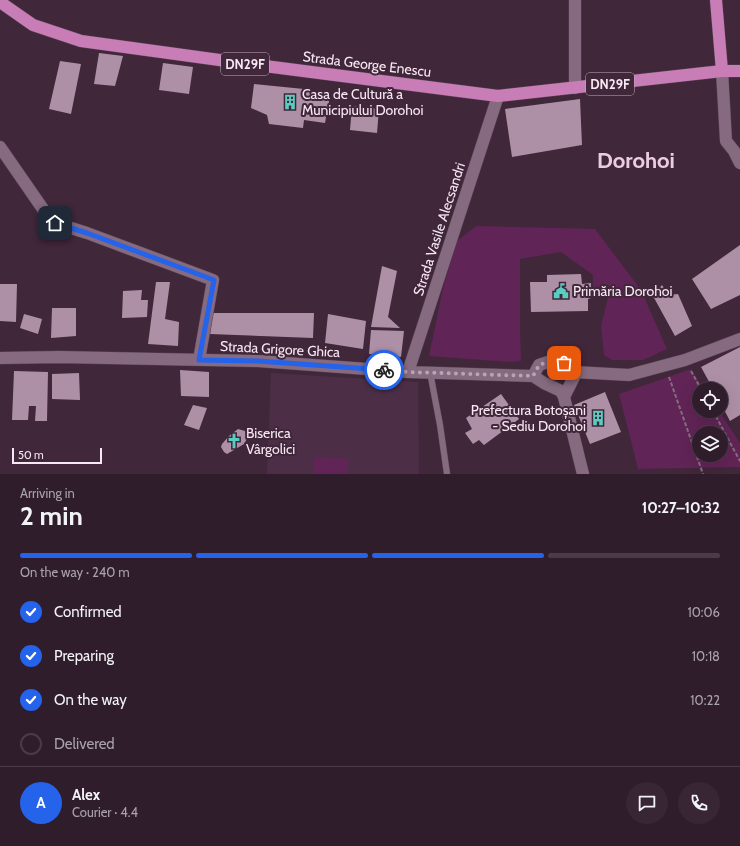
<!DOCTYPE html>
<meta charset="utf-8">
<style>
:root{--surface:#301d2c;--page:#382634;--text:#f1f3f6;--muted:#a8a2a9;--line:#4b3b48;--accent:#2563eb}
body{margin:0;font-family:Cabin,sans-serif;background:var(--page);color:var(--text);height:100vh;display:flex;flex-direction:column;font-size:15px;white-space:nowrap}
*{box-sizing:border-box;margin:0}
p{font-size:13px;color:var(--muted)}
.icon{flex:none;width:22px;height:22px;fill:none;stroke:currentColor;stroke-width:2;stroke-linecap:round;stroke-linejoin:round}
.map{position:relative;height:474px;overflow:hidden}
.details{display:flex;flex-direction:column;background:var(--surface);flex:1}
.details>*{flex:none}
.fabs{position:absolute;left:692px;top:382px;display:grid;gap:8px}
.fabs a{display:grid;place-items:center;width:36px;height:36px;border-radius:50%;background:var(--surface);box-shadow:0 4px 16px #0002,0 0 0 1px var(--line);font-size:20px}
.scale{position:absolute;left:12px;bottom:10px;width:90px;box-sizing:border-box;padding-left:4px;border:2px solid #f8e8f4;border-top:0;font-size:11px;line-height:14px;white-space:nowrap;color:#f8e8f4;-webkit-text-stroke:3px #40273a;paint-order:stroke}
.pin{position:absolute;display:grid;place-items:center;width:34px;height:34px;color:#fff;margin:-17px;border-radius:8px;box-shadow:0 2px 6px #0006}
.courier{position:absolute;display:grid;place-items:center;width:40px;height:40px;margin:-20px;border:3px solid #2563eb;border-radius:50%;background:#fff;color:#222;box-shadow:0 1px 5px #0007}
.headline em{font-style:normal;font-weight:700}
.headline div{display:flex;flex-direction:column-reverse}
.headline{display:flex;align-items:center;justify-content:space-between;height:68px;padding:0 20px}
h1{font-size:26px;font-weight:700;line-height:30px}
.bar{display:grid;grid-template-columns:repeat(4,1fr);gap:6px 4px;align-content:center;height:48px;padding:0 20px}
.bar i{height:5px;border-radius:3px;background:var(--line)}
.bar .selected{background:var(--accent)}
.bar p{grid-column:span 4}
.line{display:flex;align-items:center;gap:10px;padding:0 20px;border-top:1px solid var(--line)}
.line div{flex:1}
.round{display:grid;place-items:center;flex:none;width:42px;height:42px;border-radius:21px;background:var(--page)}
ol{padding:0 20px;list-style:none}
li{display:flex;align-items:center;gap:12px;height:44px}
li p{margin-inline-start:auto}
li .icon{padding:4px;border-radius:50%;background:var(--accent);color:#fff;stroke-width:4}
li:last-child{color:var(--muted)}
li i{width:22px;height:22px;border:2px solid var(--line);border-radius:50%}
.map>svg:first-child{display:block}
</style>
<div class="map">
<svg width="740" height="474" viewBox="0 0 740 474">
<rect width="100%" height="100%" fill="#40273a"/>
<path fill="#4c2f47" d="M 271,373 L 418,382 L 419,474 L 267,474 Z"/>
<path fill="#612456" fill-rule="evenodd" d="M 476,226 L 595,229 L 641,290 L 667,349 L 643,360 L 612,360 L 604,355 L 601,326 L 611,286 L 593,287 L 593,275 L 561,252 L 520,259 L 520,330 L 521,361 L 511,362 L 429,356 L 443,288 L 457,241 Z
M 691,369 L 704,389 L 699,389 L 699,411 L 719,411 L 740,443 L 740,467 L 638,469 L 619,394 ZM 699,433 L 721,433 L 721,455 L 699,455 Z
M 314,457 L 349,459 L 347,474 L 313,474 Z"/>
<path fill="#ae90a6" d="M 99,53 L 123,56 L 115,86 L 94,84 Z
M 60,61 L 81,64 L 71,114 L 49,109 Z
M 163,63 L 193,67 L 189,94 L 159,90 Z
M 254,84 L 304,89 L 330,96 L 325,123 L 304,120 L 303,128 L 269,124 L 267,115 L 251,108 Z
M 580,99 L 582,145 L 512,157 L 505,109 Z
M 352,106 L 379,109 L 377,133 L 350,130 Z
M 740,245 L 740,295 L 711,309 L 692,279 Z
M 382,266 L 397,271 L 388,317 L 400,328 L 371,327 Z
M 581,274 L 582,284 L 591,283 L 591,298 L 588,299 L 588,311 L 531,312 L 530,282 L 547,282 L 547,275 Z
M 156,282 L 170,282 L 165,319 L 179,322 L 178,346 L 148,344 Z
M 0,284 L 17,284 L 16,322 L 0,321 Z
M 662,285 L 669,295 L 678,294 L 692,326 L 675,336 L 653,296 Z
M 142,290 L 141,300 L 148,300 L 147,317 L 122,318 L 123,291 Z
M 52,308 L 76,308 L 76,336 L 51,338 Z
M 212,313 L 314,313 L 313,338 L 210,334 Z
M 24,314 L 42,319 L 38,334 L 20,328 Z
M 328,314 L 366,321 L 363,349 L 325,343 Z
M 371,330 L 404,331 L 401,357 L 369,354 Z
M 740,347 L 740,415 L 730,421 L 721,404 L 721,389 L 713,389 L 701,367 Z
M 180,370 L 209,372 L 209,397 L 181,396 Z
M 14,371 L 48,372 L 47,421 L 35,421 L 36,406 L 29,406 L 28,420 L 12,420 Z
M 79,373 L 80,400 L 52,399 L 52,374 Z
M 605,392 L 621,432 L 590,444 L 574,405 Z
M 501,394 L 519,419 L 484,445 L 479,440 L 473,444 L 465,433 L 472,429 L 466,418 Z
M 193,405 L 207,408 L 199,430 L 184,425 Z
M 238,429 L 245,431 L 248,437 L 244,444 L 227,454 L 224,452 L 221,447 L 222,444 L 229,436 Z"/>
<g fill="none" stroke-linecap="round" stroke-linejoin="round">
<g stroke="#584354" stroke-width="7">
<path id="lane" d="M 430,372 L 440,425 L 447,474"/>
</g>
<g stroke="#584354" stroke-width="13">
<path id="street" d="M 722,71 L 726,141 L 734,151 L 740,163
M 575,88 L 575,0
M 0,147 L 45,212 L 55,223 L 87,233 L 213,280 L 199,360
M 0,358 L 59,357 L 258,361 L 408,372 L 533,376 L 539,365 L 551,361 L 564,363 L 574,372 L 629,375 L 685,360 L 740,339
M 408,372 L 498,96
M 533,376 L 544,383 L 561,391 L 564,397 L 574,377 L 574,372
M 564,397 L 583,474"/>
</g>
<g stroke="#584354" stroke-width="13">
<path id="primary" d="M 716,0 L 722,71
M 0,2 L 33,25 L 81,41 L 234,62 L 498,96 L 722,71 L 740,71"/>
</g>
<path stroke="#846e7e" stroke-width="2" stroke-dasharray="4 2" stroke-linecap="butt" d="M 691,371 L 701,389
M 669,377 L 703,474
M 713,411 L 740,461"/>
<use href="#lane" stroke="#866a7f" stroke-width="6"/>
<use href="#street" stroke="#866a7f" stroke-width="12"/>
<use href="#primary" stroke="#c87db7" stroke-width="12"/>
</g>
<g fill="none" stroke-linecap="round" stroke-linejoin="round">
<path stroke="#b8a4b3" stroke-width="4" stroke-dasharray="0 7.2" d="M 384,370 L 408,372 L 533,376 L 539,365 L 551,361 L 564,363"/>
<path stroke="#2563eb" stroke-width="5" d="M 55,223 L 87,233 L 214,280 L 199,360 L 258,361 L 384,370"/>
</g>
<defs>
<g id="building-bare" transform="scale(1.2)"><path d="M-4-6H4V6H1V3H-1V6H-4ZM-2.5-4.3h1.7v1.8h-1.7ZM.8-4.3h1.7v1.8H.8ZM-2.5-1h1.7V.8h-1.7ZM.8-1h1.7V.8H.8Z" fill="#57cec1" stroke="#40273a" stroke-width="2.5" paint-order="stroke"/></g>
<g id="civic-bare" transform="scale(1.2)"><path d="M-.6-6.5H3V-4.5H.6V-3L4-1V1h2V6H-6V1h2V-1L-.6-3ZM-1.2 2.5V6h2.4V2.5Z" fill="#57cec1" stroke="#40273a" stroke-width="2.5" paint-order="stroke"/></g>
<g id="church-bare" transform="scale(1.2)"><path d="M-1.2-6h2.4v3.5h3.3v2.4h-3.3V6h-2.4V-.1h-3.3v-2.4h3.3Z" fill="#57cec1" stroke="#40273a" stroke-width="2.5" paint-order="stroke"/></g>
</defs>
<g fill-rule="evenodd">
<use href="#building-bare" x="290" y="102"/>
<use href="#civic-bare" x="561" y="291"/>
<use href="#building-bare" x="598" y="418"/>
<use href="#church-bare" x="234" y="441"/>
</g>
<g text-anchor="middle" stroke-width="4" stroke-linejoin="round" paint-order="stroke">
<g fill="#40273a" stroke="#c1aebc" stroke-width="1">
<rect x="221" y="53" width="48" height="22" rx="3"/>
<rect x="586" y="73" width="48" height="22" rx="3"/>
</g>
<g font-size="13" font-weight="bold" fill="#f8e8f4">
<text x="245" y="69">DN29F</text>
<text x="610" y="89">DN29F</text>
</g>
<g font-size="14" fill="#f8e8f4" stroke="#40273a">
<text transform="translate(367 64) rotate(7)" y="5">Strada George Enescu</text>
<text transform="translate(439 229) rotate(-72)" y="5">Strada Vasile Alecsandri</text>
<text transform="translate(280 349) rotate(3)" y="5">Strada Grigore Ghica</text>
</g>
<g font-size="14" fill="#f8e8f4" stroke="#40273a" text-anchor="start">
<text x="302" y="99">Casa de Cultură a<tspan x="302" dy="16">Municipiului Dorohoi</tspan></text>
<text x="573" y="296">Primăria Dorohoi</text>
<text x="586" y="415" text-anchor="end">Prefectura Botoșani<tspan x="586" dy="16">- Sediu Dorohoi</tspan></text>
<text x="246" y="438">Biserica<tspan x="246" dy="16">Vârgolici</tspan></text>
</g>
<g font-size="22" font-weight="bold" fill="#eccce3" stroke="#40273a">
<text x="636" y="168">Dorohoi</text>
</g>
</g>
</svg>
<div class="fabs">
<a><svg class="icon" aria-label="locate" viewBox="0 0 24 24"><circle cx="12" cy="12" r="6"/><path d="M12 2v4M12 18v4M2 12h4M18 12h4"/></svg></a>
<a><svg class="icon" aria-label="layers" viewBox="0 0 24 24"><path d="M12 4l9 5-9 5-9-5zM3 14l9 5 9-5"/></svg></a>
</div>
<div class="scale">50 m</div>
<div class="pin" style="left:564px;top:363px;background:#ea580c"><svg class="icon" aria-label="bag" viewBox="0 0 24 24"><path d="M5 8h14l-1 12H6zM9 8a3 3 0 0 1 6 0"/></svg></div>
<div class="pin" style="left:55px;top:223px;background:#1f2937"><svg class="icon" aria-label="home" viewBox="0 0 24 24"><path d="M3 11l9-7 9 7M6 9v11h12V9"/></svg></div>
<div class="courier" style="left:384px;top:370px"><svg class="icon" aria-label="bike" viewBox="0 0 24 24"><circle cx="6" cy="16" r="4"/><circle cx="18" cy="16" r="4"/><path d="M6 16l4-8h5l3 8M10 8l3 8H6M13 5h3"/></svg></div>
</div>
<section class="details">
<div class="headline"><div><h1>2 min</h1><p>Arriving in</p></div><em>10:27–10:32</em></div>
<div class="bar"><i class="selected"></i><i class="selected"></i><i class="selected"></i><i></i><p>On the way · 240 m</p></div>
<ol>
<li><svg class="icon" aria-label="check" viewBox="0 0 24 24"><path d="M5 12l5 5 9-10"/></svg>Confirmed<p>10:06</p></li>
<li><svg class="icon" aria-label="check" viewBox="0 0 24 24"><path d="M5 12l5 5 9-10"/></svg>Preparing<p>10:18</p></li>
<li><svg class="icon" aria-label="check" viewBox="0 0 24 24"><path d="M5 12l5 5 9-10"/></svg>On the way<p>10:22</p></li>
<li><i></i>Delivered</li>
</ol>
<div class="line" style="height:72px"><b class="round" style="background:var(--accent);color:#fff">A</b><div><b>Alex</b><p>Courier · 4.4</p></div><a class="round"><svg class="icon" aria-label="chat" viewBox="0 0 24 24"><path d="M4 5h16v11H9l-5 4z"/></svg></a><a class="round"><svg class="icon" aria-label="phone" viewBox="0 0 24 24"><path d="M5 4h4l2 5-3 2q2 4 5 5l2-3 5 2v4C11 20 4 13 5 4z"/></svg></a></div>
</section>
